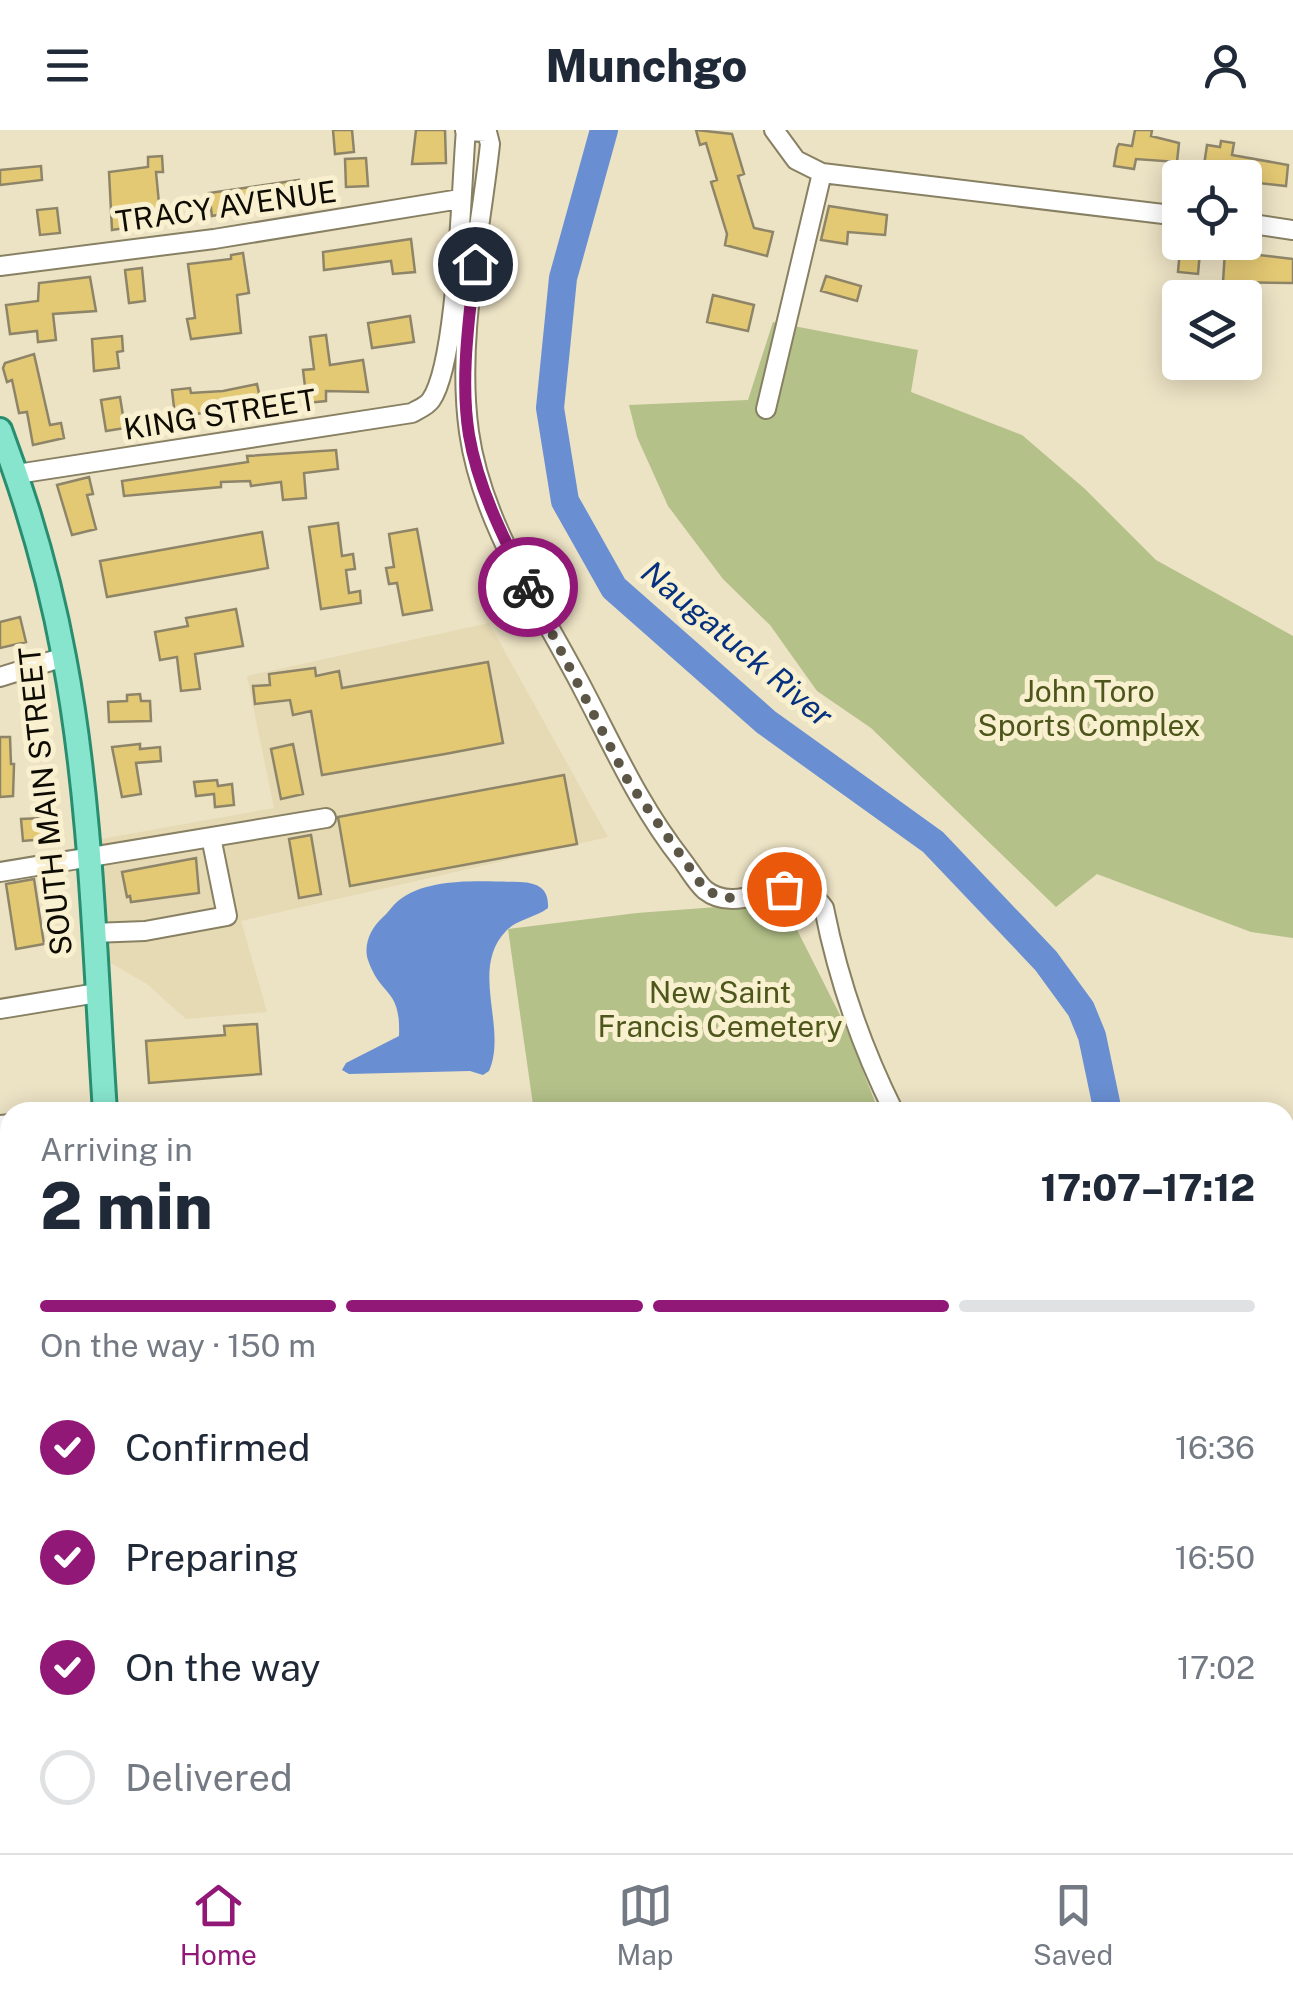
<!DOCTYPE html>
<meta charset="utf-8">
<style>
:root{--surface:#fff;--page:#f6f6f7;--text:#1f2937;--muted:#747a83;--line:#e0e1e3;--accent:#911876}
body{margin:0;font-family:"Public Sans",sans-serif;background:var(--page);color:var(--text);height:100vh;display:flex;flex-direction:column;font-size:38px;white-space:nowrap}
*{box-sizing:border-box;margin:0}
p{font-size:32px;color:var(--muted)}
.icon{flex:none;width:55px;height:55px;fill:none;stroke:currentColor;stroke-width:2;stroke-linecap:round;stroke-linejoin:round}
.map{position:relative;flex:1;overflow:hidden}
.drawer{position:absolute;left:0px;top:972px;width:1295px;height:752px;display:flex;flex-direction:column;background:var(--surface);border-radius:30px 30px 0 0;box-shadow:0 5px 25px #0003}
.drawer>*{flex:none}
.buttons{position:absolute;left:1162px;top:30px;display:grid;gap:20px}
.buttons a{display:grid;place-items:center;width:100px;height:100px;border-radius:10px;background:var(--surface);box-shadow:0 5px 25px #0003;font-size:50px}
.pin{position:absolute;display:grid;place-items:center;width:85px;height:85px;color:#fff;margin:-42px;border:5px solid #fff;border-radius:50%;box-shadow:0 2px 10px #0007}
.courier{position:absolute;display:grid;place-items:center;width:100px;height:100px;margin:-50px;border:8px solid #911876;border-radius:50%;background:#fff;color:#222;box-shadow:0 2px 12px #0007}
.headline em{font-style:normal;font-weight:800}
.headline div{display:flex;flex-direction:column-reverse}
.headline{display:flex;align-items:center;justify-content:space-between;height:170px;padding:0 40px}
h1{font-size:65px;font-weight:800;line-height:75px}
.bar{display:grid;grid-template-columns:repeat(4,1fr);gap:15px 10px;align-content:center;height:120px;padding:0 40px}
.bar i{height:12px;border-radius:8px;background:var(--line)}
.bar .active{background:var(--accent)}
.bar p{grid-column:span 4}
ol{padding:0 40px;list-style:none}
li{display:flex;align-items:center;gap:30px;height:110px}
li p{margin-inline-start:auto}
li .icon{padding:10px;border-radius:50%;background:var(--accent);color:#fff;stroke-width:4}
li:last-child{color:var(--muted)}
li i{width:55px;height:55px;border:5px solid var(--line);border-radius:50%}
header{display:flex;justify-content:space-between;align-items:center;height:130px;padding:0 40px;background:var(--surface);font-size:45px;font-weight:800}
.tabs{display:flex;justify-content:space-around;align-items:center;height:140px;border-top:2px solid var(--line);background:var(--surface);font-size:28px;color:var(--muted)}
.tabs a{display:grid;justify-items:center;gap:5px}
.tabs .active{color:var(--accent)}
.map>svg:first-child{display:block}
</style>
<header><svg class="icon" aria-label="menu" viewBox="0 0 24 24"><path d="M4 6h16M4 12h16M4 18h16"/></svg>Munchgo<svg class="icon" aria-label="person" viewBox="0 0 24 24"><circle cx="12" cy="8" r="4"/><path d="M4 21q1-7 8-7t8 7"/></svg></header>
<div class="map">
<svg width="1293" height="1723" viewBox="0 0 1293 1723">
<rect width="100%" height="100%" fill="#ece2c4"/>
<path fill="#e6dab4" d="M 489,493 L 608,707 L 241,791 L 267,882 L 186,889 L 147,854 L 109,832 L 101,709 L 274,678 L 247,546 Z"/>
<path fill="#b4c189" d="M 773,192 L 918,220 L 911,262 L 1022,305 L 1085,359 L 1156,430 L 1293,506 L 1293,808 L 1251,802 L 1097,744 L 1056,777 L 871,598 L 817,561 L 770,495 L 723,449 L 668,376 L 637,307 L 629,275 L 748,270 Z
M 783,772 L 845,895 L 879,982 L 534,982 L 508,799 L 637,783 Z"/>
<path fill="#698fd2" d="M 520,752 C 539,753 549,759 548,778 C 535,788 517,789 506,801 C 469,839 508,898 489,941 L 483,945 L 470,941 L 349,944 L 342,940 L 346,933 L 399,906 C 401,857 381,868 368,830 C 363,815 371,798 382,788 C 388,783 392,776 398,771 C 429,746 484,752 520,752 Z"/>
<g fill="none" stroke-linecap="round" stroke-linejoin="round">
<path stroke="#698fd2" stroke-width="28" d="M 604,0 L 563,148 L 550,278 L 565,371 L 614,458 L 766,592 L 933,712 L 1046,831 L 1081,879 L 1092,906 L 1108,982
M 246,1723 L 270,1715"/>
</g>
<path fill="#e4c974" stroke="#8e8569" stroke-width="2.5" d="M 333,0 L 352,0 L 354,22 L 335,24 Z
M 416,0 L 445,0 L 446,33 L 412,34 Z
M 696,0 L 732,4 L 744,44 L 738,46 L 754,98 L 773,102 L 767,126 L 725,115 L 727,104 L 711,52 L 717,50 L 706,13 L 700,15 Z
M 1135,0 L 1152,0 L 1151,6 L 1179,13 L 1177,32 L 1136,29 L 1134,39 L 1114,36 L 1117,18 L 1119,14 L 1132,16 Z
M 1221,11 L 1234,13 L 1232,25 L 1288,35 L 1286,56 L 1258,53 L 1258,47 L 1203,42 L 1207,15 L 1220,17 Z
M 162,26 L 163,42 L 156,42 L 160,84 L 124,87 L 125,98 L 112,100 L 109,42 L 148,37 L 148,27 Z
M 366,28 L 368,56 L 346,57 L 345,29 Z
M 41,36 L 42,50 L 0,55 L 0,40 Z
M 299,50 L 303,74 L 288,76 L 287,69 L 264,72 L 265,76 L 212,86 L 209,63 Z
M 829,76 L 887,85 L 885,105 L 848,102 L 847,114 L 821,110 Z
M 57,78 L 60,103 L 40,105 L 37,80 Z
M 411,109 L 415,142 L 393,144 L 391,131 L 324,140 L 323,122 Z
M 1180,120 L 1200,122 L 1198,144 L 1178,142 Z
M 1225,121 L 1293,129 L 1293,153 L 1223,152 Z
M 243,123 L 249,163 L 237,165 L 241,203 L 191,209 L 187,189 L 195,188 L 188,134 L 231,129 L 231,125 Z
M 142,138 L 145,171 L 129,173 L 125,140 Z
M 826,146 L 861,156 L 857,171 L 821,161 Z
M 90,147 L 96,181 L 53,184 L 56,210 L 38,212 L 37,201 L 10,204 L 6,175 L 38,171 L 39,153 Z
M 713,165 L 754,175 L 748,201 L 707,192 Z
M 410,186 L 414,212 L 372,218 L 368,193 Z
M 326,205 L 330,235 L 363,230 L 368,262 L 326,261 L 326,271 L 307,273 L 303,240 L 314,239 L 310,207 Z
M 122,206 L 123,221 L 117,222 L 119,238 L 94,241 L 92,209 Z
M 34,224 L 50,295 L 61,293 L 64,308 L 33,315 L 27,282 L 19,283 L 12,250 L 7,252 L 3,238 L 5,233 Z
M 257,254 L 262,277 L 175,286 L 172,260 L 190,258 L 191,263 L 223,261 Z
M 120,267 L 125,298 L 106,301 L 101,270 Z
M 336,320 L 338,339 L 304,343 L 306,368 L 283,370 L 281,352 L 251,356 L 250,351 L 221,352 L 221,357 L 124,366 L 122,351 L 248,332 L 247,326 Z
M 89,347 L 93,364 L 87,365 L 96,399 L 72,405 L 57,355 Z
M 338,393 L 342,426 L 353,424 L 355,439 L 346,440 L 349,463 L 360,461 L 361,473 L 321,479 L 309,397 Z
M 417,399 L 432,480 L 403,485 L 397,453 L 389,454 L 386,438 L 394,437 L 389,404 Z
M 262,402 L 268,438 L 107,467 L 100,431 Z
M 236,479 L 243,516 L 195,524 L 200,559 L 181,561 L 177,527 L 160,530 L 155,502 L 188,496 L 186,488 Z
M 20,487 L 26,512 L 0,518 L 0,492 Z
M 488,532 L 503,613 L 445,624 L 322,645 L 311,581 L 293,585 L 290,570 L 255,574 L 253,556 L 270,555 L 269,544 L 315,538 L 316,546 L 339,541 L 342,558 Z
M 140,564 L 141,571 L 150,571 L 151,591 L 109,592 L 108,572 L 127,571 L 127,565 Z
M 0,607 L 10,607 L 11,634 L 14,634 L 13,666 L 0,667 Z
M 140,614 L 140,619 L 160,617 L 161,631 L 136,633 L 141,664 L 122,667 L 112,617 Z
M 293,614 L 303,664 L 281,669 L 271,619 Z
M 564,645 L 577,714 L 350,756 L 338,687 Z
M 217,650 L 218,656 L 232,654 L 234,675 L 215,677 L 214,664 L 196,666 L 194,652 Z
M 43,688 L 45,709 L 23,711 L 21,689 Z
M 311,705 L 321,764 L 299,768 L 289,709 Z
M 196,728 L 199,763 L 131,772 L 130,766 L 127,767 L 122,742 Z
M 34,749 L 44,814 L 16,819 L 6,754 Z
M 257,894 L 261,944 L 149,953 L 146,911 L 225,905 L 224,896 Z"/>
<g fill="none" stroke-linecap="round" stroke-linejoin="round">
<g stroke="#888063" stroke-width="22">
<path id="minor" d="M 774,0 L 796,30 L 822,43 L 1180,86
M 465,1 L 487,2 L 490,14 C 480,108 456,208 469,302 C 482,395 541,478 583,559 C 614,618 640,677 682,730 C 689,739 696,752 705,760 C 743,790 791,732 824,778 C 838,849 862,918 894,982
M 1245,93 L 1293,100
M 0,136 L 214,109 L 460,69
M 766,279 L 822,43
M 17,344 L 412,283 C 419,279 427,276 431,270 C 458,231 461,55 466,0
M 0,547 L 64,527
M 0,742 L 326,688
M 93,803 L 145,801 L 227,786 L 211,707
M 0,879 L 97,863
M 0,995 L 10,994"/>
</g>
<g stroke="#298e70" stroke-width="28">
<path id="major" d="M 0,300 C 27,372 50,451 64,527 C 92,673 95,834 105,982
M 32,1723 L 34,1715"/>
</g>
<g stroke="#298e70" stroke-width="32">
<path id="highway" d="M 1285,1521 L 1293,1501
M 1203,1723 L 1206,1715"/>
</g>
<use href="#minor" stroke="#fff" stroke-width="18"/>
<use href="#major" stroke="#88e5cd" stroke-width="22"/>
<use href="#highway" stroke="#38d4ab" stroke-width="28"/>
</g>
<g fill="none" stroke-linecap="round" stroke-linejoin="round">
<path stroke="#5c5647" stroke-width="10" stroke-dasharray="0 18" d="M 528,457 L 628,651 L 706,761 L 728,768 L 784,759"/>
<path stroke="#911876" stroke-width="12" d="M 475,134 C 469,189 460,250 469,305 C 478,358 504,409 528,457"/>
</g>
<g text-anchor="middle" stroke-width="10" stroke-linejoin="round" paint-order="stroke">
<g font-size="30" fill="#0e0b03" stroke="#f9f0d0">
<text transform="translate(226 77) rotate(-8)" y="10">TRACY AVENUE</text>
<text transform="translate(220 285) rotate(-9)" y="10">KING STREET</text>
<text transform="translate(46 671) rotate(-96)" y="10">SOUTH MAIN STREET</text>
</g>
<g font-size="30" fill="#4d571b" stroke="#f9f0d0">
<text x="1089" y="572">John Toro<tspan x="1089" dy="34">Sports Complex</tspan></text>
<text x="720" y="873">New Saint<tspan x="720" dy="34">Francis Cemetery</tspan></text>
</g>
<g font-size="32" font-style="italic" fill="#06317f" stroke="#f9f0d0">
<text transform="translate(737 514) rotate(40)" y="11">Naugatuck River</text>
</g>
</g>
</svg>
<div class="buttons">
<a><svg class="icon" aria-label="locate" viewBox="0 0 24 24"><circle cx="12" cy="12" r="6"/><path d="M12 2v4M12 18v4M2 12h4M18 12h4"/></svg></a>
<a><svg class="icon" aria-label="layers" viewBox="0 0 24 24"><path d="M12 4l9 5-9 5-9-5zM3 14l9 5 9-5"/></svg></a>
</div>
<div class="pin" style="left:784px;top:759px;background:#ea580c"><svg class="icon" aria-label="bag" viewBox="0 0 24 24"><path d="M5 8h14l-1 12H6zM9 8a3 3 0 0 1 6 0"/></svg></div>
<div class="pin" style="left:475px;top:134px;background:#1f2937"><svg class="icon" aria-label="home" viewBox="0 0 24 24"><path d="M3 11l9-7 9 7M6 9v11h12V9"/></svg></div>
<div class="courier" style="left:528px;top:457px"><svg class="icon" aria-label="bike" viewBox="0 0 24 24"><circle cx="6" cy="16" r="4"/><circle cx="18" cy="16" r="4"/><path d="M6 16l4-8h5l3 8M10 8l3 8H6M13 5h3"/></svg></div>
<section class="drawer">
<div class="headline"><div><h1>2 min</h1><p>Arriving in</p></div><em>17:07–17:12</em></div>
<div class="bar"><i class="active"></i><i class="active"></i><i class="active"></i><i></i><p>On the way · 150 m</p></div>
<ol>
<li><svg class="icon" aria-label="check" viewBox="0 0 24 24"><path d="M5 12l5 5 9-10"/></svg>Confirmed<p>16:36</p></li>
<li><svg class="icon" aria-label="check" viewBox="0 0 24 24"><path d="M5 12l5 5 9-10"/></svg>Preparing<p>16:50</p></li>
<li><svg class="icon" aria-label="check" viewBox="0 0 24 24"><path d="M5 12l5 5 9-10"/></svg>On the way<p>17:02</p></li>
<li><i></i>Delivered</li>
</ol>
</section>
</div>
<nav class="tabs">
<a class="active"><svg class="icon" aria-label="home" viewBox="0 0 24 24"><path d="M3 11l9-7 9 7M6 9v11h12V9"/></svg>Home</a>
<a><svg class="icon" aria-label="map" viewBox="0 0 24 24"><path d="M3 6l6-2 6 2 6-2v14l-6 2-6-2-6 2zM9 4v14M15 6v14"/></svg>Map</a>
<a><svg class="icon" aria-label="saved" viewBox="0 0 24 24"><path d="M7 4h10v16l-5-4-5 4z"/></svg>Saved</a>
</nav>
